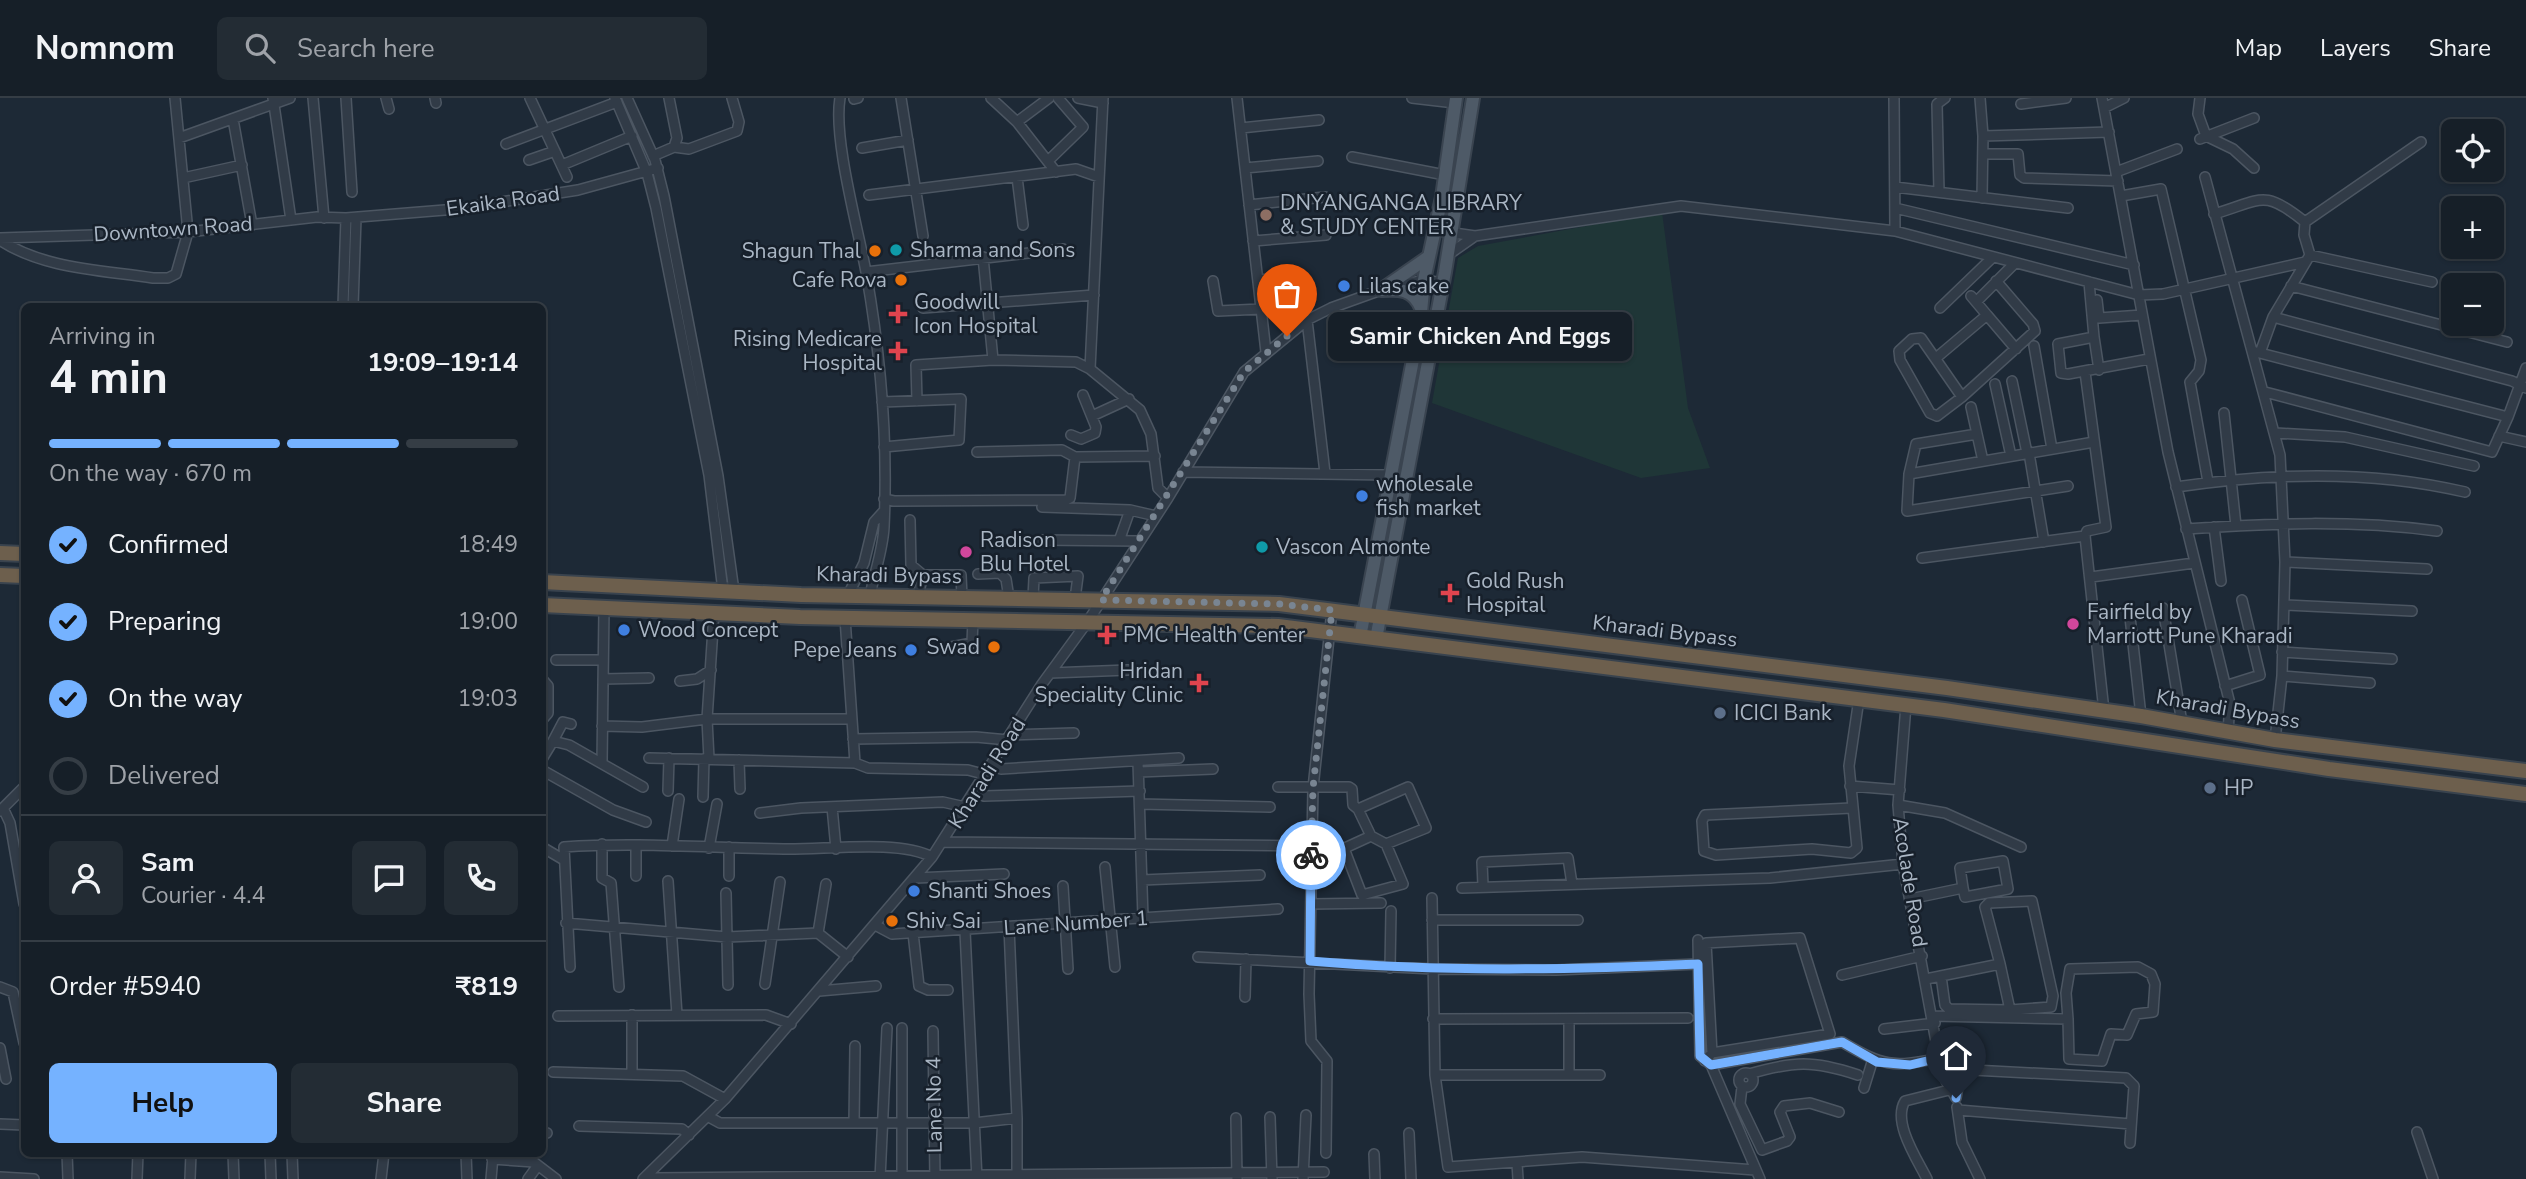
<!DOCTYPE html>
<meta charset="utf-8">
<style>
:root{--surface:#161f28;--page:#232c34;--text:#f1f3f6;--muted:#9ea2a8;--line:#353d45;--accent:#75b2ff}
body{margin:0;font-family:"Nunito Sans",sans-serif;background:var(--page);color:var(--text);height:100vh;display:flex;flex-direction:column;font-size:26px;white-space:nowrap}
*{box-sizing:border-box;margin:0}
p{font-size:23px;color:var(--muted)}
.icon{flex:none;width:38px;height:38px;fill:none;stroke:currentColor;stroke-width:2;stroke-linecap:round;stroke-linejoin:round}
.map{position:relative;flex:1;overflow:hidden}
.side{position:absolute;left:21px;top:205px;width:525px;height:854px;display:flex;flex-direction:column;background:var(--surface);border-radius:10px;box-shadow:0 2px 5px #0004,0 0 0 2px var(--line)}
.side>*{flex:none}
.tools{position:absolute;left:2441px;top:21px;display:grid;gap:14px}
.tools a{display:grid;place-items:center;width:63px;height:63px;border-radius:10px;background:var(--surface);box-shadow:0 2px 5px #0004,0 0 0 2px var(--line);font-size:35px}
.pin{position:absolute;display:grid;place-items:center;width:60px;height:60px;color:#fff;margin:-72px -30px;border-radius:50% 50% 50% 0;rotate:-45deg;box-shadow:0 0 7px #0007}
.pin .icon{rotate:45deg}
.courier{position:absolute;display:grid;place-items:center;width:70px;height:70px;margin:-35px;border:5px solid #75b2ff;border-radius:50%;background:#fff;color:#222;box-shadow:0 2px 9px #0007}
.bubble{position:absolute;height:49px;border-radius:10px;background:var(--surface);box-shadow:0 2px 5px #0004,0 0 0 2px var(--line);font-size:23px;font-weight:700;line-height:49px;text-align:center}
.head em{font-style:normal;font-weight:700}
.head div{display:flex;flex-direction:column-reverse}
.head{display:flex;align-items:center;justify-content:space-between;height:119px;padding:0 28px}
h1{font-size:46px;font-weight:700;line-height:52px}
.bar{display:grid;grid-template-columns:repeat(4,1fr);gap:10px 7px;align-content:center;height:84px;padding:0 28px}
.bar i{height:9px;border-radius:5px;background:var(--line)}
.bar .active{background:var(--accent)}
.bar p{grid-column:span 4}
.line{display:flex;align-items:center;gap:18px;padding:0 28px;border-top:2px solid var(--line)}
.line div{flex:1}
.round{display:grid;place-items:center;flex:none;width:74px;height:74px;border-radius:10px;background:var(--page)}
ol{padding:0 28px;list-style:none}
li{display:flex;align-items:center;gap:21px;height:77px}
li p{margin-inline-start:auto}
li .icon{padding:7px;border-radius:50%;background:var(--accent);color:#111;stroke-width:4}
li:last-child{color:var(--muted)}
li i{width:38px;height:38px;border:4px solid var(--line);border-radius:50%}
.button{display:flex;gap:14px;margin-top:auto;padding:14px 28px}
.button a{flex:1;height:80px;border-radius:10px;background:var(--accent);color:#111;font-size:28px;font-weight:700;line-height:80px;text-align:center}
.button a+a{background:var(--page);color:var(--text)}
header{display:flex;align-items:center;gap:42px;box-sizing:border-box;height:98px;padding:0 35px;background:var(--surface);border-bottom:2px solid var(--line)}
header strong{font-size:33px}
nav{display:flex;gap:38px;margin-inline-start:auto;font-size:24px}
.search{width:490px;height:63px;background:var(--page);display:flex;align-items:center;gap:18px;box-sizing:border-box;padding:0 24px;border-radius:10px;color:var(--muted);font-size:26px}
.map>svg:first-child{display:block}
</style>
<header>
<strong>Nomnom</strong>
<div class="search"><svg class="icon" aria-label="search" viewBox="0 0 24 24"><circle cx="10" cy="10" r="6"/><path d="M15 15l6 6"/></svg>Search here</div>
<nav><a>Map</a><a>Layers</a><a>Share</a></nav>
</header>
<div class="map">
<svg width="2526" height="1081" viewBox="0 0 2526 1081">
<rect width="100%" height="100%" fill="#1d2936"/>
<path fill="#1f3637" d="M 1662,114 L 1688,310 L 1710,370 L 1641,380 L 1432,305 L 1458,160 L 1478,148 Z"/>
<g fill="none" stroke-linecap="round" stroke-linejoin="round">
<g stroke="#4c5662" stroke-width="12">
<path id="minor" d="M 273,0 L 291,122
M 313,0 L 324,120
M 346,0 L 352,94
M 386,0 L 389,11
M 435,0 L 436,5
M 530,0 L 567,79
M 615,0 L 647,75 L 656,110 L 709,377 L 723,493
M 627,0 L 655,62 L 664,98 L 718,378 L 734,493
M 840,0 C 833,41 858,130 866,174 C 881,258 888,344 884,429 C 883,452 874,476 870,498
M 901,0 L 923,138
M 991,0 L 1017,24 L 1056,74
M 1078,0 L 1103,5
M 1237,0 L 1266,254
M 1412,0 L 1455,5
M 1894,0 L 1895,133
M 1980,0 L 1983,38 L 1982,100
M 2102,0 L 2168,354 L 2230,606 L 2228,633
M 2200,0 L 2198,16 L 2206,38 L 2233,51 L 2254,70
M 854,1 L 858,0
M 2021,6 L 2066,0
M 2104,10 L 2124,0
M 233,21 L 252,127
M 1017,24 L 1049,0
M 1241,30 L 1319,22
M 1983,38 L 2109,34
M 179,40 L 290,0
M 2200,41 L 2254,20
M 506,46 L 617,4
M 674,49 L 689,51 L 737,33 L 739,24 L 732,0
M 862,50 L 908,42
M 1983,56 L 2018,56 L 2020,77 L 2024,80 L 2118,83
M 653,58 L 674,49 L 677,40 L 669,0
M 1352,59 L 1445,77
M 529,62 L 555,53
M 1048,63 L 1083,29 L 1058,0
M 562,67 L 632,38
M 1245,70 L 1318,63
M 2116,74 L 2177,51
M 1017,79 L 1023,127
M 2205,79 L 2280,357 L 2285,464 L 2282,578 L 2275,642
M 183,80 L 242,67
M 1895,89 L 2068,110
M 1939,94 L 1937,6 L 1945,0
M 869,97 L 1076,71 L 1099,79
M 2121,98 L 2161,91 L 2201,262 L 2199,273 L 2190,284 L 2208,384
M 1249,107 L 1325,99
M 1895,110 L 2134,167
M 2214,116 C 2262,102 2263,90 2305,124
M 1433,132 L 1475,138 L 1681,108 L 1895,133 L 2139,197 L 2163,196 L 2305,164
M 0,140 L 188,134 L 317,119 L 346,120 L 457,111 L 578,92 L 658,70
M 0,142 C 43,171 103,172 153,180 L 168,180 L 176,176 L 188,134 L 175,0
M 1253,143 L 1326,137
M 1448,157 L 1475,138
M 2310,157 L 2432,184
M 983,159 L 993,262
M 866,174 L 1063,151
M 1258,182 L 1301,178
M 1213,183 L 1218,213 L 1261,211
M 2089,184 L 2094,239 L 2058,246 L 2061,275 L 2068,276 L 2149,261
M 2291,188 L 2507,244
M 2097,202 L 2099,220 L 2142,217
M 1976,204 L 2015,165
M 343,208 L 346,120
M 353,208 L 356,120
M 923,210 L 1094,197
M 1940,210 L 1993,159
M 1987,217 L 2016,251
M 2273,219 L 2512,283 L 2526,290
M 1307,222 L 1325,375
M 2094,239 L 2099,272
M 2034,248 L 2052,351
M 2256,254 L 2508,319
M 2260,255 L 2273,219 L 2310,157 L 2304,137 L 2305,124 L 2421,44
M 1936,260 L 1987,217 L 1971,198
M 1090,271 L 1103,0
M 2012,283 L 2027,355
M 1995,286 L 2011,358
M 2265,294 L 2492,354 L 2508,319 L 2526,270
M 1962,299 L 1937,318 L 1930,315 L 1900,262 L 1899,253 L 1912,241 L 1921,240 L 1962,299 L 2035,233 L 2033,226 L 1996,183
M 917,303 L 916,267 L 993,262 L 1076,264 L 1090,271 L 1140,312 L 1151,336 L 1158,390 L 1168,400
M 882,304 L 961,301 L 959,342 L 884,349
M 1971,309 L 1983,363
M 2224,315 L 2236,428
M 1092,318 L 1129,301
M 2276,335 L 2345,339 L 2474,368
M 1977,336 L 1916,346 L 1909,376 L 1907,413 L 2068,388
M 1071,337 L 1081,341 L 1095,335 L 1096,329 L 1083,297
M 2499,338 L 2526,344
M 977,354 L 1062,352 L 1075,359
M 2029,355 L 2044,444
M 1183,374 L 1391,377
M 1909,376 L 2094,344
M 2176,389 C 2270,375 2372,372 2465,394
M 884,401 L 894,403 L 1066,402 L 1070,400 L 1075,359 L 1155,358
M 1042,409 L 1130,412 L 1156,418
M 910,422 L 911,467 L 923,477
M 2214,429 L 2221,483
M 2186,431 C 2270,425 2353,422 2437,433
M 2085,438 L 2104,613
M 1040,442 L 1140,443
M 1119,443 L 1130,412
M 1922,460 L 2085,438 L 2087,433 L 2106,429 L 2085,274
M 2285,464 L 2427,471
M 978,476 L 1000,475 L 1006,481 L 1009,500
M 2091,479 L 2194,465
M 848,497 L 864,465 L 874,424 L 883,414
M 918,498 L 923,477 L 961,477 L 962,499
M 1033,500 L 1034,480 L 1078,478 L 1075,501
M 2284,507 L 2412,513
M 2163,510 L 2182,625
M 2130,519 L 2141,618
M 845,520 L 855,665
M 951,549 L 972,545 L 973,522
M 2282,554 L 2392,561
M 556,562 L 603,562
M 1050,575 L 1128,572
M 2282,578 L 2370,585
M 542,581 L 548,588 L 548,615 L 542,622
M 603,581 L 649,580
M 680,583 L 697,581 L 711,572
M 2225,588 L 2260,577 L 2242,502
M 1906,607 L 1898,707 L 1903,766 L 1939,960 L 1943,968 L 1949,970 L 1958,989 L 1956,1000 L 1941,974 L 1943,968
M 602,628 L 642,629 L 707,621 L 852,621
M 1011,637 L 1074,635
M 853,641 L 976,639 L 1008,642
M 553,643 L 563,624 L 571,626
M 649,660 L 855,665 L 868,670 L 968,672 L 987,677
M 542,661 L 553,643 L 569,647 L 643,689
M 709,661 L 707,621 L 714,515
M 739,662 L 740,691
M 1138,664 L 1143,820
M 602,665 L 604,511
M 993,668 L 1001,671 L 1179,660
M 542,672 L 613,712 L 646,724
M 1139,674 L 1213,671
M 1850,688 L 1900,692
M 1278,689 L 1349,689 L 1352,691 L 1353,707 L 1358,711 L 1408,689 L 1426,730 L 1386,746 L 1371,738
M 668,693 L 669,660
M 975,694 L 984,698 L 1140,693
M 703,699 L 704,661
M 1140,706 L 1270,709
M 1898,707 L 1945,715 L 2021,749
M 832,709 L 836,751
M 3,710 L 10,725 L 24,806
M 1852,710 L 1705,717 L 1702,723 L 1704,753 L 1716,757 L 1812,751 L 1851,755 L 1857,750 L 1849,668 L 1859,601
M 1358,711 L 1371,738 L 1347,749 L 1345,753 L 1362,797 L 1403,786 L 1386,746
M 0,713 L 24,689
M 760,715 L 801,710 L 943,704 L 965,709
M 943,744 L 1311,748
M 602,746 L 602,780 L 611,785 L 619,889
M 672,748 L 679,701
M 542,749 L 564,762
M 709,750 L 717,706
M 1105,769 L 1115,869
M 636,778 L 636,747
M 729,778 L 729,749
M 916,780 L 1004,776
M 1142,782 L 1260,777
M 668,783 L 677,917
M 1063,788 L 1068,871
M 1483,788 L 1482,764 L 1568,760 L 1572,786
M 1462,790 L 1770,780 L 1903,766
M 726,795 L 728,887
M 1432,800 L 1435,977 L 1448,1069 L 1582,1059 L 1755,1072
M 1910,801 L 1963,790 L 1965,799 L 2008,791 L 2003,763 L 1960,770 L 1963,790
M 1311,806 L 1381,805
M 1432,822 L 1578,822
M 566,825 L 727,839 L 818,835 L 848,859
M 875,827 L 892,836 L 1278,811
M 1009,829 L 1017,1020 L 1017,1081
M 965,833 L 977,1081
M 818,835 L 826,786
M 913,835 L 919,888 L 928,892 L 948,892
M 1698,842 L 1700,958 L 1710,966
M 1198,859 L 1433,871 L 1556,872 L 1698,866
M 570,869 L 564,749 C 637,744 710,750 784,751 C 824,752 899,741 932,759
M 1390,870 L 1391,813
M 1842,877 L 1922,858
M 1941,878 L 1945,907 L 1949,911 L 2010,912
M 1926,881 L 2000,866 L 2010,912 L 2051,909 L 2053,898 L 2032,803 L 1989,805 L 1985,809 L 2000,866
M 765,886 L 780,784
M 0,889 L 13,894 L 24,945
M 819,893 L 876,888
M 1245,899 L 1246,861
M 558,918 L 766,917 L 791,926
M 1933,918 L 2068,921 L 2066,895 L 2070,871 L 2138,869 L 2151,876 L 2155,886 L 2153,914 L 2136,916 L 2127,937 L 2111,936 L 2102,963 L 2069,961 L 2068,921
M 1433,921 L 1688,920
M 1884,931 L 1935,925
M 933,933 L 935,1081
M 0,950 L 6,981
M 1705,963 L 1712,955 L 1830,936 L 1800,840 L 1706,845 L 1712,955
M 1711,967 L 1842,944 C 1883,968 1892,970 1939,960
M 1711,967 L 1760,1081
M 553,974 L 683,978 L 725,1001
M1739 982a7 7 0 1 1 14 0a7 7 0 1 1-14 0Z
M 632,975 L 632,917
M 1749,976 C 1794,963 1813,962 1858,977
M 1435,977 L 1600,977
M 1569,977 L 1569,922
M 1954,980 L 1973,972 L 2126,980 L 2134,988 L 2130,1045
M 1742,989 L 1740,1006 L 1762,1052 L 1787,1043 L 1790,1039 L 1780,1014 L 1784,1008 L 1810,1005 L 1839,1014
M 1864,990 L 1873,961
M 1957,1009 L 1962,1044 L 1980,1081
M 1958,1012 L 2131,1026
M 709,1019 L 720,1025 L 974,1025 L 1017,1020
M 1270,1019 L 1272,1081
M 1236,1020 L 1237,1081
M 854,1025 L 855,948
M 0,1026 L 24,1027
M 579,1028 L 682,1031 L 689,1037
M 2417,1034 L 2433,1081
M 542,1035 L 547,1035
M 1409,1035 L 1411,1081
M 67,1055 L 68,1081
M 233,1055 L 234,1081
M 270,1055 L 271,1081
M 292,1055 L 293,1081
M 466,1055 L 467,1081
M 1326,1055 L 1327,963 L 1311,943 L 1309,896 L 1313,690 L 1332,512
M 1374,1056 L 1375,1081
M 492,1061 L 534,1064 L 536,1070 L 528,1081
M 535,1065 L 556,1081
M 1517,1065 L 1518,1081
M 647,1077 L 656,1080 L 1324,1074
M 0,1079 L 34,1081
M 137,1081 L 138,1055
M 190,1081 L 191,1055
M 381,1081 L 384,1055
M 491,1081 L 493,1058
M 643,1081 L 725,1001 L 932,759 L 1042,586 L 1088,523 L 1168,400 L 1244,274 L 1307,222 L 1331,210 L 1381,192 L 1424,182 L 1443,185
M 880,1081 L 887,930
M 902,1081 L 902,930
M 1303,1081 L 1306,1017
M 1927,1081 C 1917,1061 1892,1024 1905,1003 L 1953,991"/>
</g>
<g stroke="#3a4450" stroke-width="16">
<path id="major" d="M 1381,192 L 1427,160
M 1382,192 C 1400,191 1413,191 1421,210
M 1360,539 L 1420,225 L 1424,182 L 1442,99 L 1456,0
M 1376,541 L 1445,174 L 1473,0"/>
</g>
<g stroke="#39434e" stroke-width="18">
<path id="highway" d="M 0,455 L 24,456
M 0,477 L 24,478
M 542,484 L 801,497 L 1279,506 L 1947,590 L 2141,618 L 2275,642 L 2526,673
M 542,507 L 800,519 L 1278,528 L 1944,612 L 2329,671 L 2526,696"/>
</g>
<use href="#minor" stroke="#313b47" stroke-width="9"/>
<use href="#major" stroke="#4e5a67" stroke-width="12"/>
<use href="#highway" stroke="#6d5f4d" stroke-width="14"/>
</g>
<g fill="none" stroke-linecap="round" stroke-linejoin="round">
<path stroke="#798592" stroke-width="7" stroke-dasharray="0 12.6" d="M 1287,238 L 1244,274 L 1101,502 L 1279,506 L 1332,512 L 1313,690 L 1311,757"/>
<path stroke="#75b2ff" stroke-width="9" d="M 1311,757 L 1310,863 C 1440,874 1568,872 1698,866 L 1700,958 L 1711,967 L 1842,944 L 1877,964 L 1910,967 L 1939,960 L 1943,968 L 1949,970 L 1958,989 L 1956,1000"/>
</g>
<circle fill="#8d6e63" stroke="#17202b" stroke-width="2.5" cx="1266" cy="117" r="7"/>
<g fill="#0f9aa8" stroke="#17202b" stroke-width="2.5">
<circle cx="896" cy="152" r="7"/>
<circle cx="1262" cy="449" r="7"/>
</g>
<g fill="#e8710a" stroke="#17202b" stroke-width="2.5">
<circle cx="875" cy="153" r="7"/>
<circle cx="901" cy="182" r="7"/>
<circle cx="994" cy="549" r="7"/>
<circle cx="892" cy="823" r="7"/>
</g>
<g fill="#3f7fe0" stroke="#17202b" stroke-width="2.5">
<circle cx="1344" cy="188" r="7"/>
<circle cx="1362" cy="398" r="7"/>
<circle cx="624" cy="532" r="7"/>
<circle cx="911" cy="552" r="7"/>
<circle cx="914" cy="793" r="7"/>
</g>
<g fill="#e0444e" stroke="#17202b" stroke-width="2.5">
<path d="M894.5 205.5h7v7h7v7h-7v7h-7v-7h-7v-7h7z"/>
<path d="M894.5 242.5h7v7h7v7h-7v7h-7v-7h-7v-7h7z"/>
<path d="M1446.5 484.5h7v7h7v7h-7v7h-7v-7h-7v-7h7z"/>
<path d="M1103.5 526.5h7v7h7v7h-7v7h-7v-7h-7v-7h7z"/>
<path d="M1195.5 574.5h7v7h7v7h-7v7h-7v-7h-7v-7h7z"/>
</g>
<g fill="#d1479c" stroke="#17202b" stroke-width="2.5">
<circle cx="966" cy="454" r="7"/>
<circle cx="2073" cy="526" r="7"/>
</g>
<g fill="#5c6f8a" stroke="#17202b" stroke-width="2.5">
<circle cx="1720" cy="615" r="7"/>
<circle cx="2210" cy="690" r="7"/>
</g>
<g text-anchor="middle" stroke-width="5" stroke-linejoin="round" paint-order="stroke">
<g font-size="21" fill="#aab6c4" stroke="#17202b">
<text transform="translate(503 103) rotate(-8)" y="7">Ekaika Road</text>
<text transform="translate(173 131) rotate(-4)" y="7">Downtown Road</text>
<text transform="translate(889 477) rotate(1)" y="7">Kharadi Bypass</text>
<text transform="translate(1665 533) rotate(7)" y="7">Kharadi Bypass</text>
<text transform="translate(2228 611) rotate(10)" y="7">Kharadi Bypass</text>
<text transform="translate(987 675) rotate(-58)" y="7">Kharadi Road</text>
<text transform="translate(1910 784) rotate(81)" y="7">Acolade Road</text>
<text transform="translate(1076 825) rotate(-4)" y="7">Lane Number 1</text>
<text transform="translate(934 1007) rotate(-91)" y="7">Lane No 4</text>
</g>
<g font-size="21" fill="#aab6c4" stroke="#17202b" text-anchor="start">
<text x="1280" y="112">DNYANGANGA LIBRARY<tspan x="1280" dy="24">&amp; STUDY CENTER</tspan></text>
<text x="910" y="159">Sharma and Sons</text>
<text x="861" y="160" text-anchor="end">Shagun Thal</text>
<text x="887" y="189" text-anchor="end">Cafe Rova</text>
<text x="1358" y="195">Lilas cake</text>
<text x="914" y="211">Goodwill<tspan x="914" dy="24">Icon Hospital</tspan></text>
<text x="882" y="248" text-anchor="end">Rising Medicare<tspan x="882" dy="24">Hospital</tspan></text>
<text x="1376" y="393">wholesale<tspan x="1376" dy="24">fish market</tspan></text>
<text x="980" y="449">Radison<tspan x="980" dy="24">Blu Hotel</tspan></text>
<text x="1276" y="456">Vascon Almonte</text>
<text x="1466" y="490">Gold Rush<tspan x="1466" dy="24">Hospital</tspan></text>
<text x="2087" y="521">Fairfield by<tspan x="2087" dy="24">Marriott Pune Kharadi</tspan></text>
<text x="638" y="539">Wood Concept</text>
<text x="1123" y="544">PMC Health Center</text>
<text x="980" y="556" text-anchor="end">Swad</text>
<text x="897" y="559" text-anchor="end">Pepe Jeans</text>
<text x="1183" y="580" text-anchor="end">Hridan<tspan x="1183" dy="24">Speciality Clinic</tspan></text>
<text x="1734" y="622">ICICI Bank</text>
<text x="2224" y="697">HP</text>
<text x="928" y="800">Shanti Shoes</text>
<text x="906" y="830">Shiv Sai</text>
</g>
</g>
</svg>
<div class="tools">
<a><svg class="icon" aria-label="locate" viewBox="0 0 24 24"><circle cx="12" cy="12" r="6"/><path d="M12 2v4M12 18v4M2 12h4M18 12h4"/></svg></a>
<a>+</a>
<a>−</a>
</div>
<div class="pin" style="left:1287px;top:238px;background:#ea580c"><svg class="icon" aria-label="bag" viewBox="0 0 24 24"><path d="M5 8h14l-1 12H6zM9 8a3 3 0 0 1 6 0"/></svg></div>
<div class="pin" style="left:1956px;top:1000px;background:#1f2937"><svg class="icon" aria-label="home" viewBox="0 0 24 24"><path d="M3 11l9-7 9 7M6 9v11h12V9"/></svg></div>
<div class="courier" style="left:1311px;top:757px"><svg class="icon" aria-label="bike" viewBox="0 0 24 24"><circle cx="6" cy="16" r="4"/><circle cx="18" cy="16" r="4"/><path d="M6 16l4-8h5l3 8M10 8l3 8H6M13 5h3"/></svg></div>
<div class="bubble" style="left:1328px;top:214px;width:304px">Samir Chicken And Eggs</div>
<section class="side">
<div class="head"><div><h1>4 min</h1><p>Arriving in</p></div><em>19:09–19:14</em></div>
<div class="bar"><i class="active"></i><i class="active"></i><i class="active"></i><i></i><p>On the way · 670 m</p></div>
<ol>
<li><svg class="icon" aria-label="check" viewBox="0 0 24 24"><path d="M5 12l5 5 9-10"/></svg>Confirmed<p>18:49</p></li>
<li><svg class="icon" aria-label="check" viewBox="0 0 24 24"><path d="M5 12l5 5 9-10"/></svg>Preparing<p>19:00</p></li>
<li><svg class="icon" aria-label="check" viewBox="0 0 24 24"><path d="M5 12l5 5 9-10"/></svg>On the way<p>19:03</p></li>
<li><i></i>Delivered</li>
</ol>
<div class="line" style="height:126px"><a class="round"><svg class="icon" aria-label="person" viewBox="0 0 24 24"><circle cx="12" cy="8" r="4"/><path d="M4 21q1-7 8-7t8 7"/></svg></a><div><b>Sam</b><p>Courier · 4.4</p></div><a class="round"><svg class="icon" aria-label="chat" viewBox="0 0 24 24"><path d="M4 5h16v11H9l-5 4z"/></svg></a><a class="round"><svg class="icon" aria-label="phone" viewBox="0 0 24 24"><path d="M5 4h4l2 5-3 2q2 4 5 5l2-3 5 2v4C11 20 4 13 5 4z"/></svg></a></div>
<div class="line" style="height:91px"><div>Order #5940</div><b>₹819</b></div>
<div class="button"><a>Help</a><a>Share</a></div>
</section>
</div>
